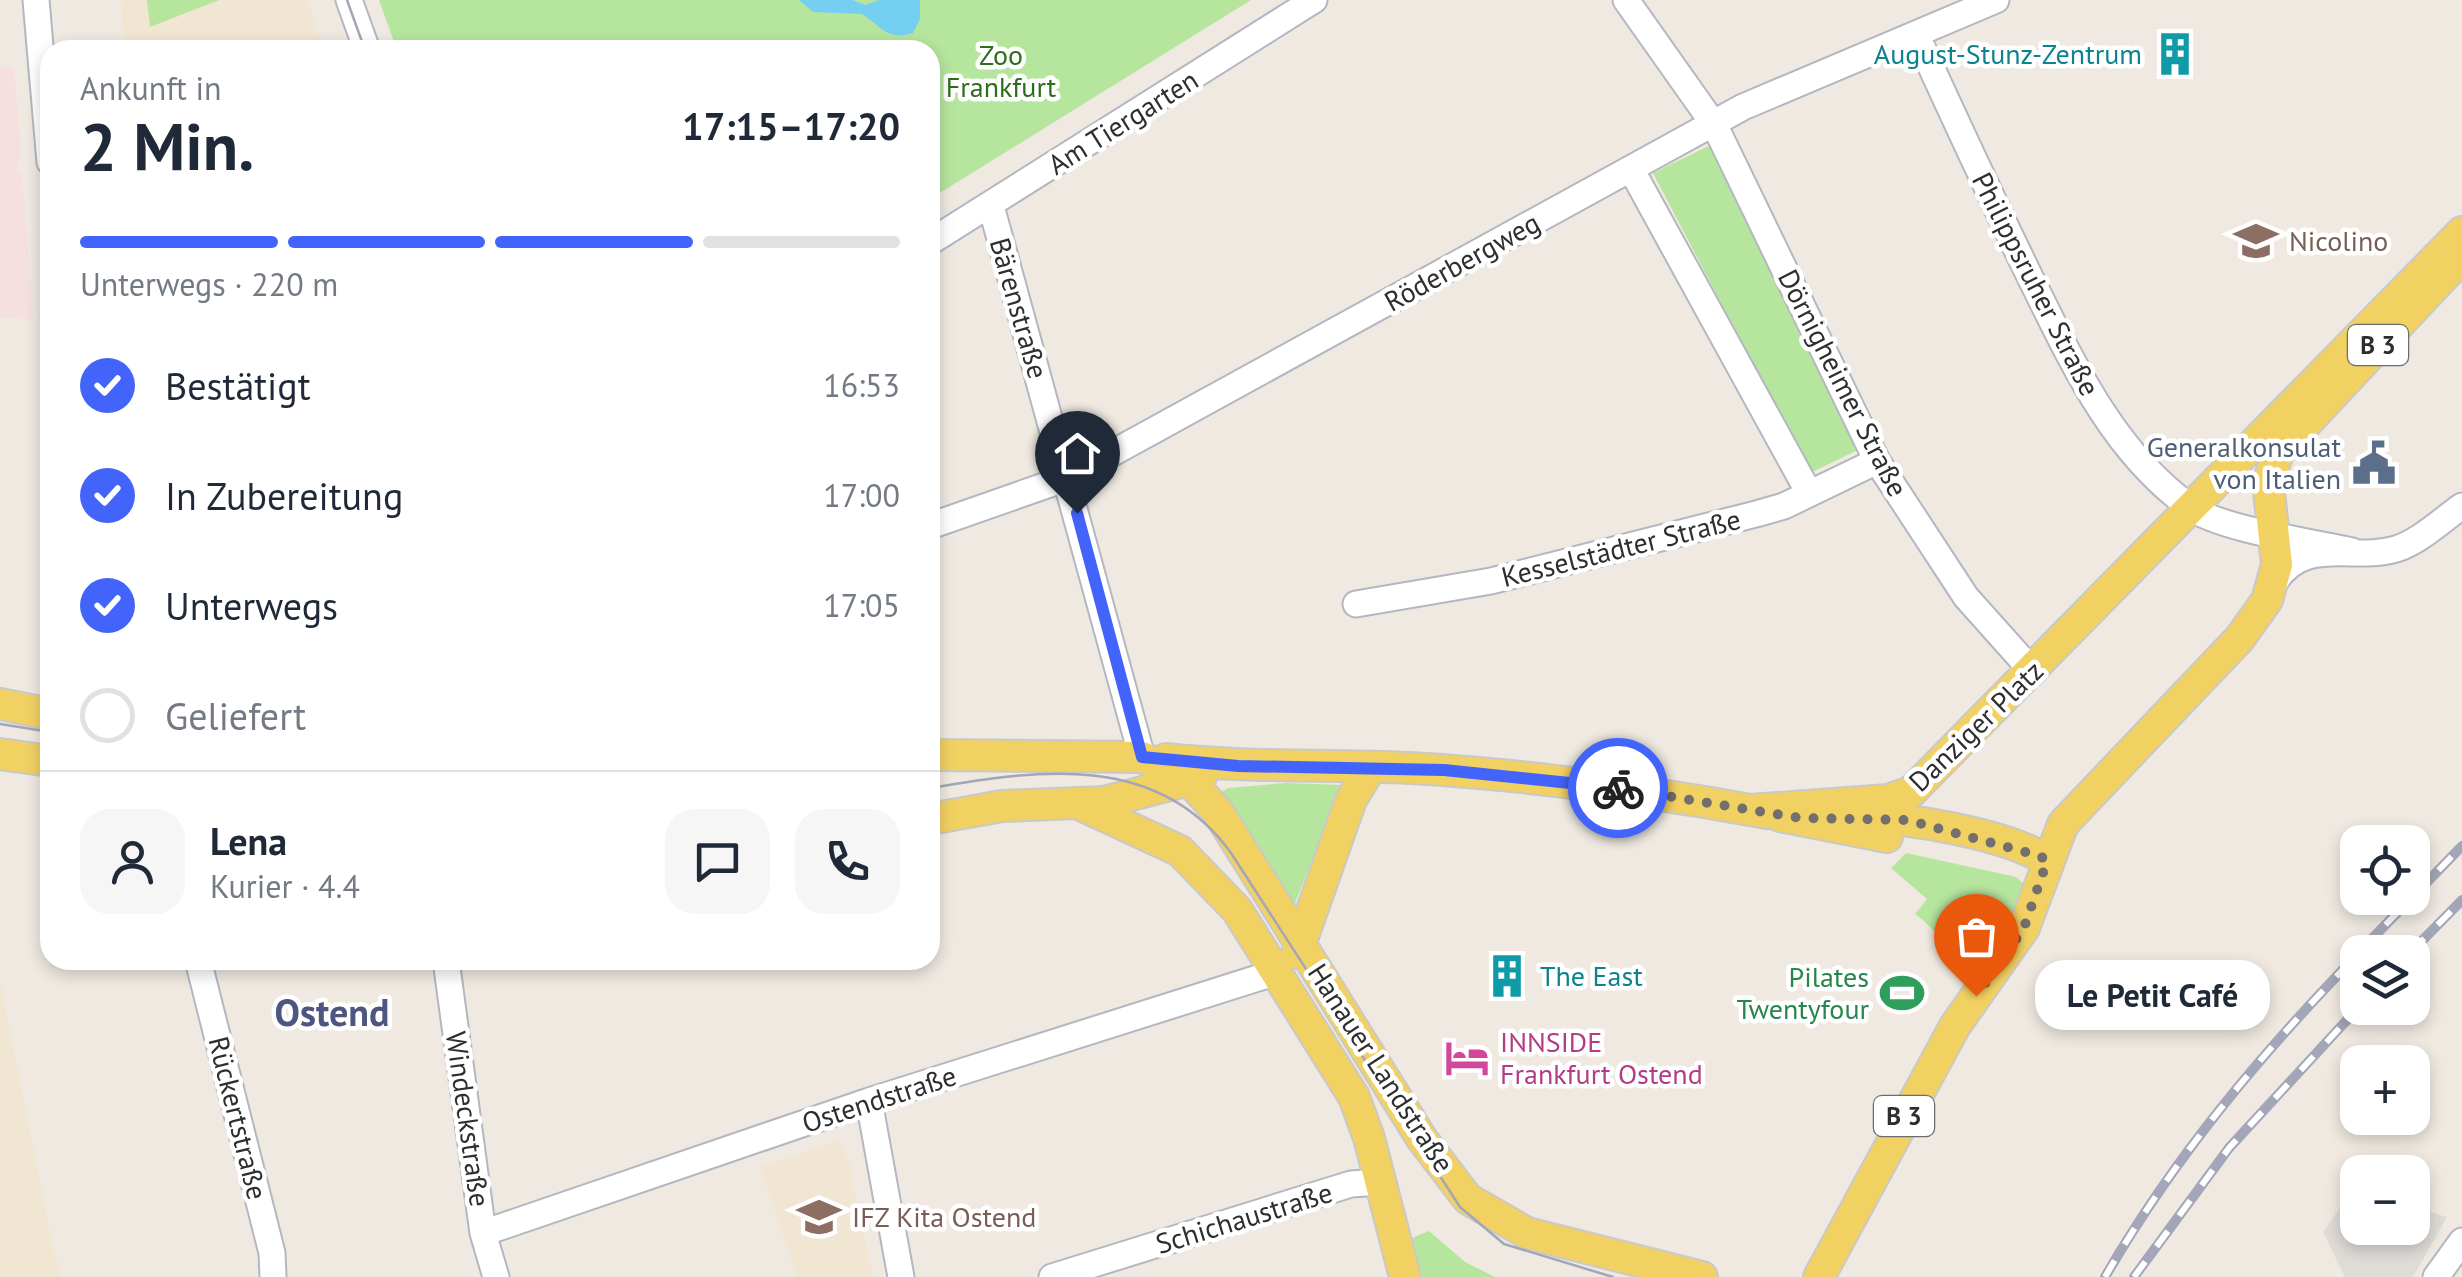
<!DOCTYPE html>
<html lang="de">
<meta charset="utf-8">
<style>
:root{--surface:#fff;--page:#f6f6f7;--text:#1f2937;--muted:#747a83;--line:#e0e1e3;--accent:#4264fb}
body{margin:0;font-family:"PT Sans",sans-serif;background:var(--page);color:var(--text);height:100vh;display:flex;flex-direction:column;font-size:38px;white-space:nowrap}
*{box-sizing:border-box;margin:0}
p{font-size:32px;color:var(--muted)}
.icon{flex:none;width:55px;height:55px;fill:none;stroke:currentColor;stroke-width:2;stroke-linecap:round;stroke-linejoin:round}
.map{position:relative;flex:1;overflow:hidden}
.sheet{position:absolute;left:40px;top:40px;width:900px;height:930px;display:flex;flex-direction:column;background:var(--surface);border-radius:30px;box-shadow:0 5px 15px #0003}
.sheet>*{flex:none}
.fabs{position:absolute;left:2340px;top:825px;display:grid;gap:20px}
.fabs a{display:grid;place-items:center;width:90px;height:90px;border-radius:20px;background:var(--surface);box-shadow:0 5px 15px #0003;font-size:50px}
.pin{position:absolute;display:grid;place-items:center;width:85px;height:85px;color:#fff;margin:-102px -42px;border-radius:50% 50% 50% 0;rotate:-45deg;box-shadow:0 0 10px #0007}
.pin .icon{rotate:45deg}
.courier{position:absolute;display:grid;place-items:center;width:100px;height:100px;margin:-50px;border:8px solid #4264fb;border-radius:50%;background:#fff;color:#222;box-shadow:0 2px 12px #0007}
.bubble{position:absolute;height:70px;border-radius:30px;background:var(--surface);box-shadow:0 5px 15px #0003;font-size:32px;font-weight:800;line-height:70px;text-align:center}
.summary em{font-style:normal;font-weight:800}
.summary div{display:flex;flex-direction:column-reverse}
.summary{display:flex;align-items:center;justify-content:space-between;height:170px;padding:0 40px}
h1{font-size:65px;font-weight:800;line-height:75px}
.bar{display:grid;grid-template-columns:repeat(4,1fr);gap:15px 10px;align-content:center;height:120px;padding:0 40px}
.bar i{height:12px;border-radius:8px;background:var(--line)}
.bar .active{background:var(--accent)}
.bar p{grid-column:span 4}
.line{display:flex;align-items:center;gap:25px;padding:0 40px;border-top:2px solid var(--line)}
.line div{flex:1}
.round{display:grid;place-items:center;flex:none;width:105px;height:105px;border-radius:30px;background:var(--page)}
ol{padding:0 40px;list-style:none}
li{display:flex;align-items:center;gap:30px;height:110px}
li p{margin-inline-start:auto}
li .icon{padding:10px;border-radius:50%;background:var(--accent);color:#fff;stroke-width:4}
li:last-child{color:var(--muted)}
li i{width:55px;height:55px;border:5px solid var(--line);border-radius:50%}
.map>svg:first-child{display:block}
</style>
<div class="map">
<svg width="2462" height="1277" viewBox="0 0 2462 1277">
<rect width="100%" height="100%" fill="#efe9e1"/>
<path fill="#f0e6d1" d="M 121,0 L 307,0 L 324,50 L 125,50 Z
M 0,982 L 53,1248 L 62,1277 L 0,1277 Z
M 839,1141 L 853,1172 L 850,1174 L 873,1277 L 797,1277 L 760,1167 Z"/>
<path fill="#f5dfe0" d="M 0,67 L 14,67 L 21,151 L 17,171 L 22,173 L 33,320 L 0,317 Z"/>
<path fill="#b6e59e" d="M 147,0 L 219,0 L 150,27 Z
M 379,0 L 1251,0 L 930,199 L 930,50 L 397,50 Z
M 1711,145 L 1862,448 L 1810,473 L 1653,173 Z
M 1285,783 L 1342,785 L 1290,916 L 1220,793 L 1228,788 Z
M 1906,853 L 2016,877 L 2024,884 L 2025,899 L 1977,983 C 1950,957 1946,937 1915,914 L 1927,899 L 1891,868 Z
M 1429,1231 L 1465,1262 L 1495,1277 L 1419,1277 L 1407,1240 Z"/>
<path fill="#dfdcd8" d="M 2352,1191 L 2357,1192 L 2358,1228 L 2412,1228 L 2413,1207 L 2447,1217 L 2413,1277 L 2345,1277 L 2323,1232 Z"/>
<path fill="#75cff0" d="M 799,0 L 853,0 L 865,5 L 879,0 L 920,0 L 920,19 L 913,33 C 887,41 882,27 862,14 L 813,12 Z"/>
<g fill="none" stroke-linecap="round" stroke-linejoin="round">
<g stroke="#b4b7c1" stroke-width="29">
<path id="minor" d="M 36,0 L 50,162
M 349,0 L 367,50
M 1626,0 L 1715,126 L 1877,461 L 1966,597 L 2033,672
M 1916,34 C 1953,115 1991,197 2030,277 C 2072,361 2111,450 2190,507 C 2219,529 2313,542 2352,551
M 1631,169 L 1809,493
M 991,206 L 1142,757
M 930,242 L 1314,0
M 930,526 L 1067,478 L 1743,107 L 1996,0
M 2274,583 C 2304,535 2352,562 2396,549 C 2419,542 2442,520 2462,506
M 1356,604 L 1491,581 L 1756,514 L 1784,506 L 1877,461
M 198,960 L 272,1253 L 273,1277
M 446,960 L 483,1233 L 496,1277
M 869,1101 L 901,1277
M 483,1233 L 869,1101 L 1277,972
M 1052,1277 L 1351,1184 L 1380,1182
M 2436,1277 L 2462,1241"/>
</g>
<g stroke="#c9c9c9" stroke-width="34">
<path id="major" d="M 0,704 L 50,714
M 0,754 L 50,761
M 930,755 L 1142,757 L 1189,780 L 1218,812 L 1422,1139 L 1468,1199 L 1527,1233 L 1702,1277
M 1166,759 C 1248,768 1329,764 1410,768 C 1530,775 1649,791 1767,813
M 1081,805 L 1180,851 L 1237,910 L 1354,1097 L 1369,1138 L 1405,1277
M 1750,810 L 1888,800 L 1911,792 L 2462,232
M 1780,816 L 1887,837
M 1862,818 C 1905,816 2013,836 2047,861
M 930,819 L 1002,806 L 1104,802 L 1201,777
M 1297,953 L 1351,800 L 1371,767
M 1819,1277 L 1955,1026 L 2024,928 L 2063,824 L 2240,638 L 2267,600 L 2277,565 L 2268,483 L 2278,453 L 2462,257"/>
</g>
<use href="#minor" stroke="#fff" stroke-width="25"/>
<use href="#major" stroke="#f2d163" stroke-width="30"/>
<path stroke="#a3a6b8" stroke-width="2.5" d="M 347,0 L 365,50
M 0,724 L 50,732
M 930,788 C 1037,770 1158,751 1231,853 L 1460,1207 L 1504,1244 L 1613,1277"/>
<g stroke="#a3a6b8" stroke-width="10">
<path id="rail" d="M 2359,952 L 2462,846
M 2411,952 L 2462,900
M 2105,1277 C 2175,1156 2261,1054 2358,954
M 2134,1277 L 2229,1148 L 2358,1008"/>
</g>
<use href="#rail" stroke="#fff" stroke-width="6" stroke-dasharray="19" stroke-linecap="butt"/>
</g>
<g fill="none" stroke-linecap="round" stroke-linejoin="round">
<path stroke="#726f6d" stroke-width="10" stroke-dasharray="0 18" d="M 1618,788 L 1800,818 L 1907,820 L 2040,856 L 2047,861 L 2024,928 L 1976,996"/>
<path stroke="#4264fb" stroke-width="12" d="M 1077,513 L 1142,757 L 1238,766 L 1444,770 L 1618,788"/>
</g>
<defs>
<g id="building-bare" transform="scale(3.45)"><path d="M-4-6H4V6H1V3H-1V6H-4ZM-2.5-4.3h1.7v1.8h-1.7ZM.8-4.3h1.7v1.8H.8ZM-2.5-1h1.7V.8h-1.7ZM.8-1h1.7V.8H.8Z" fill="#0f9aa8" stroke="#fff" stroke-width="2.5" paint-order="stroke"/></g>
<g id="school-bare" transform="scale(3.45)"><path d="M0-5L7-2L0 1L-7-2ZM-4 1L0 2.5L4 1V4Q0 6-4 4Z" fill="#8d6e63" stroke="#fff" stroke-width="2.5" paint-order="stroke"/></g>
<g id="civic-bare" transform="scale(3.45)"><path d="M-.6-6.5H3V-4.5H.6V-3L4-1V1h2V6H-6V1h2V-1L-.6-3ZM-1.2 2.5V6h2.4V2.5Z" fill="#5c6f8a" stroke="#fff" stroke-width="2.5" paint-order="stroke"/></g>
<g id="stadium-bare" transform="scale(3.45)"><path d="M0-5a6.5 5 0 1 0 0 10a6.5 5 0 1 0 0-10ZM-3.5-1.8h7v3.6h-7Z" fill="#2e9e5b" stroke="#fff" stroke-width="2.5" paint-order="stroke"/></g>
<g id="hotel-bare" transform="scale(3.45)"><path d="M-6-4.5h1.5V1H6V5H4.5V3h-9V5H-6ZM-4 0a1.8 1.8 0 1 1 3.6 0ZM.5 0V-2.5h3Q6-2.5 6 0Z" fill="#d1479c" stroke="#fff" stroke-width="2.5" paint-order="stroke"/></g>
</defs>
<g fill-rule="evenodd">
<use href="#building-bare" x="2175" y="54"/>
<use href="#school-bare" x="2256" y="241"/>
<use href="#civic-bare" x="2374" y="463"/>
<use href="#building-bare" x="1507" y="976"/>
<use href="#stadium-bare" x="1902" y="993"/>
<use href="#hotel-bare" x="1467" y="1058"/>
<use href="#school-bare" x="819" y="1217"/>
</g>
<g text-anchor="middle" stroke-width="9" stroke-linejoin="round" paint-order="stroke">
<g fill="#fff" stroke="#6d6d6d" stroke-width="2.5">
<rect x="2348" y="325" width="60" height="40" rx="8"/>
<rect x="1874" y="1096" width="60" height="40" rx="8"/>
</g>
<g font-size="25" font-weight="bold" fill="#2e2e2e">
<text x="2378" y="354">B 3</text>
<text x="1904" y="1125">B 3</text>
</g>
<g font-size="28" fill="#0d838f" stroke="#fff" text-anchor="end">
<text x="2142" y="64">August-Stunz-Zentrum</text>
<text x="1540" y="986" text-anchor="start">The East</text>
</g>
<g font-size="28" fill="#2c6e1b" stroke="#fff">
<text x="1001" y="65">Zoo<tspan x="1001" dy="32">Frankfurt</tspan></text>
</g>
<g font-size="28" fill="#2e2e2e" stroke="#fff">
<text transform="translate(1123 122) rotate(-32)" y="10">Am Tiergarten</text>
<text transform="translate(1462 262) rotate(-29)" y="10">Röderbergweg</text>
<text transform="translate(2036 284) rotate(63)" y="10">Philippsruher Straße</text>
<text transform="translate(1019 308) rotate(74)" y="10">Bärenstraße</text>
<text transform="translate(1843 383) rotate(63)" y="10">Dörnigheimer Straße</text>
<text transform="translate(1621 548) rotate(-14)" y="10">Kesselstädter Straße</text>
<text transform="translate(1976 726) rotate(-44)" y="10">Danziger Platz</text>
<text transform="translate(1381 1068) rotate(57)" y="10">Hanauer Landstraße</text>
<text transform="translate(879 1099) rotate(-18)" y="10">Ostendstraße</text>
<text transform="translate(238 1118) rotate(76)" y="10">Rückertstraße</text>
<text transform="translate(468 1119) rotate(82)" y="10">Windeckstraße</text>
<text transform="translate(1244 1218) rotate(-17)" y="10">Schichaustraße</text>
</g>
<g font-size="28" fill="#785e54" stroke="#fff" text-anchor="start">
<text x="2289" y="251">Nicolino</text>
<text x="852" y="1227">IFZ Kita Ostend</text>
</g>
<g font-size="28" fill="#4e5e75" stroke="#fff" text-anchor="end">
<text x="2341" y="457">Generalkonsulat<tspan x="2341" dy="32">von Italien</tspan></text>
</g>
<g font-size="28" fill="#27864d" stroke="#fff" text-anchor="end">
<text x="1869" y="987">Pilates<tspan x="1869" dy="32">Twentyfour</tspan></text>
</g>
<g font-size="28" fill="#b23c85" stroke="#fff" text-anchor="start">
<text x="1500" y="1052">INNSIDE<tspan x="1500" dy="32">Frankfurt Ostend</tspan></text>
</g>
<g font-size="38" font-weight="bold" fill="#4d5680" stroke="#fff">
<text x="332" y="1026">Ostend</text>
</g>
</g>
</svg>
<div class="fabs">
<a><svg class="icon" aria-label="locate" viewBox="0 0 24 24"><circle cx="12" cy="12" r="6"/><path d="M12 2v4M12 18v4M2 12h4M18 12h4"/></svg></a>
<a><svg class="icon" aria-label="layers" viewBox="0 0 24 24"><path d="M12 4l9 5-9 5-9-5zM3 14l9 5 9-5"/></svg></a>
<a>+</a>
<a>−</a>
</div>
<div class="pin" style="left:1976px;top:996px;background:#ea580c"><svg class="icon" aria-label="bag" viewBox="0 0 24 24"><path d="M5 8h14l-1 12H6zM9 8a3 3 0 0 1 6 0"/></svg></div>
<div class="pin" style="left:1077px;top:513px;background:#1f2937"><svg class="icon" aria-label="home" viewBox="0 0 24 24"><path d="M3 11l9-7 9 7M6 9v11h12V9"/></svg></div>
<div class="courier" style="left:1618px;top:788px"><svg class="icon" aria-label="bike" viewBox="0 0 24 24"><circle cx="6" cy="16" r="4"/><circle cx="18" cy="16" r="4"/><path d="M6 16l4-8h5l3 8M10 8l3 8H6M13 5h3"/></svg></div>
<div class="bubble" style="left:2035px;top:960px;width:235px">Le Petit Café</div>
<section class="sheet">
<div class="summary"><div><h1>2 Min.</h1><p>Ankunft in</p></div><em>17:15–17:20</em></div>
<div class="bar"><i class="active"></i><i class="active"></i><i class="active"></i><i></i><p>Unterwegs · 220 m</p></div>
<ol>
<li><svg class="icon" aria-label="check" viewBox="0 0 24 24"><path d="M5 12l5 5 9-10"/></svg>Bestätigt<p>16:53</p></li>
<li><svg class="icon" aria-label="check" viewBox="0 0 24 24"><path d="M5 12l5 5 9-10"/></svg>In Zubereitung<p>17:00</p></li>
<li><svg class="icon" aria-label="check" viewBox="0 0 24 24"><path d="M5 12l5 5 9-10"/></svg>Unterwegs<p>17:05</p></li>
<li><i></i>Geliefert</li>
</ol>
<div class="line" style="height:180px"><a class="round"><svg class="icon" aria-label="person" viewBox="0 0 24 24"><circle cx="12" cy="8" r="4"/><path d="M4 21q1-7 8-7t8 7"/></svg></a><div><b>Lena</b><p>Kurier · 4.4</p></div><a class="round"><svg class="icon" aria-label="chat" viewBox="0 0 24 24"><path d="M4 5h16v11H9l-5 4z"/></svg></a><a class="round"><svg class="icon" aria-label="phone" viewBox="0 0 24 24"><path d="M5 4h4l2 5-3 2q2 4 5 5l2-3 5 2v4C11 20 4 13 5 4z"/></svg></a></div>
</section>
</div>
